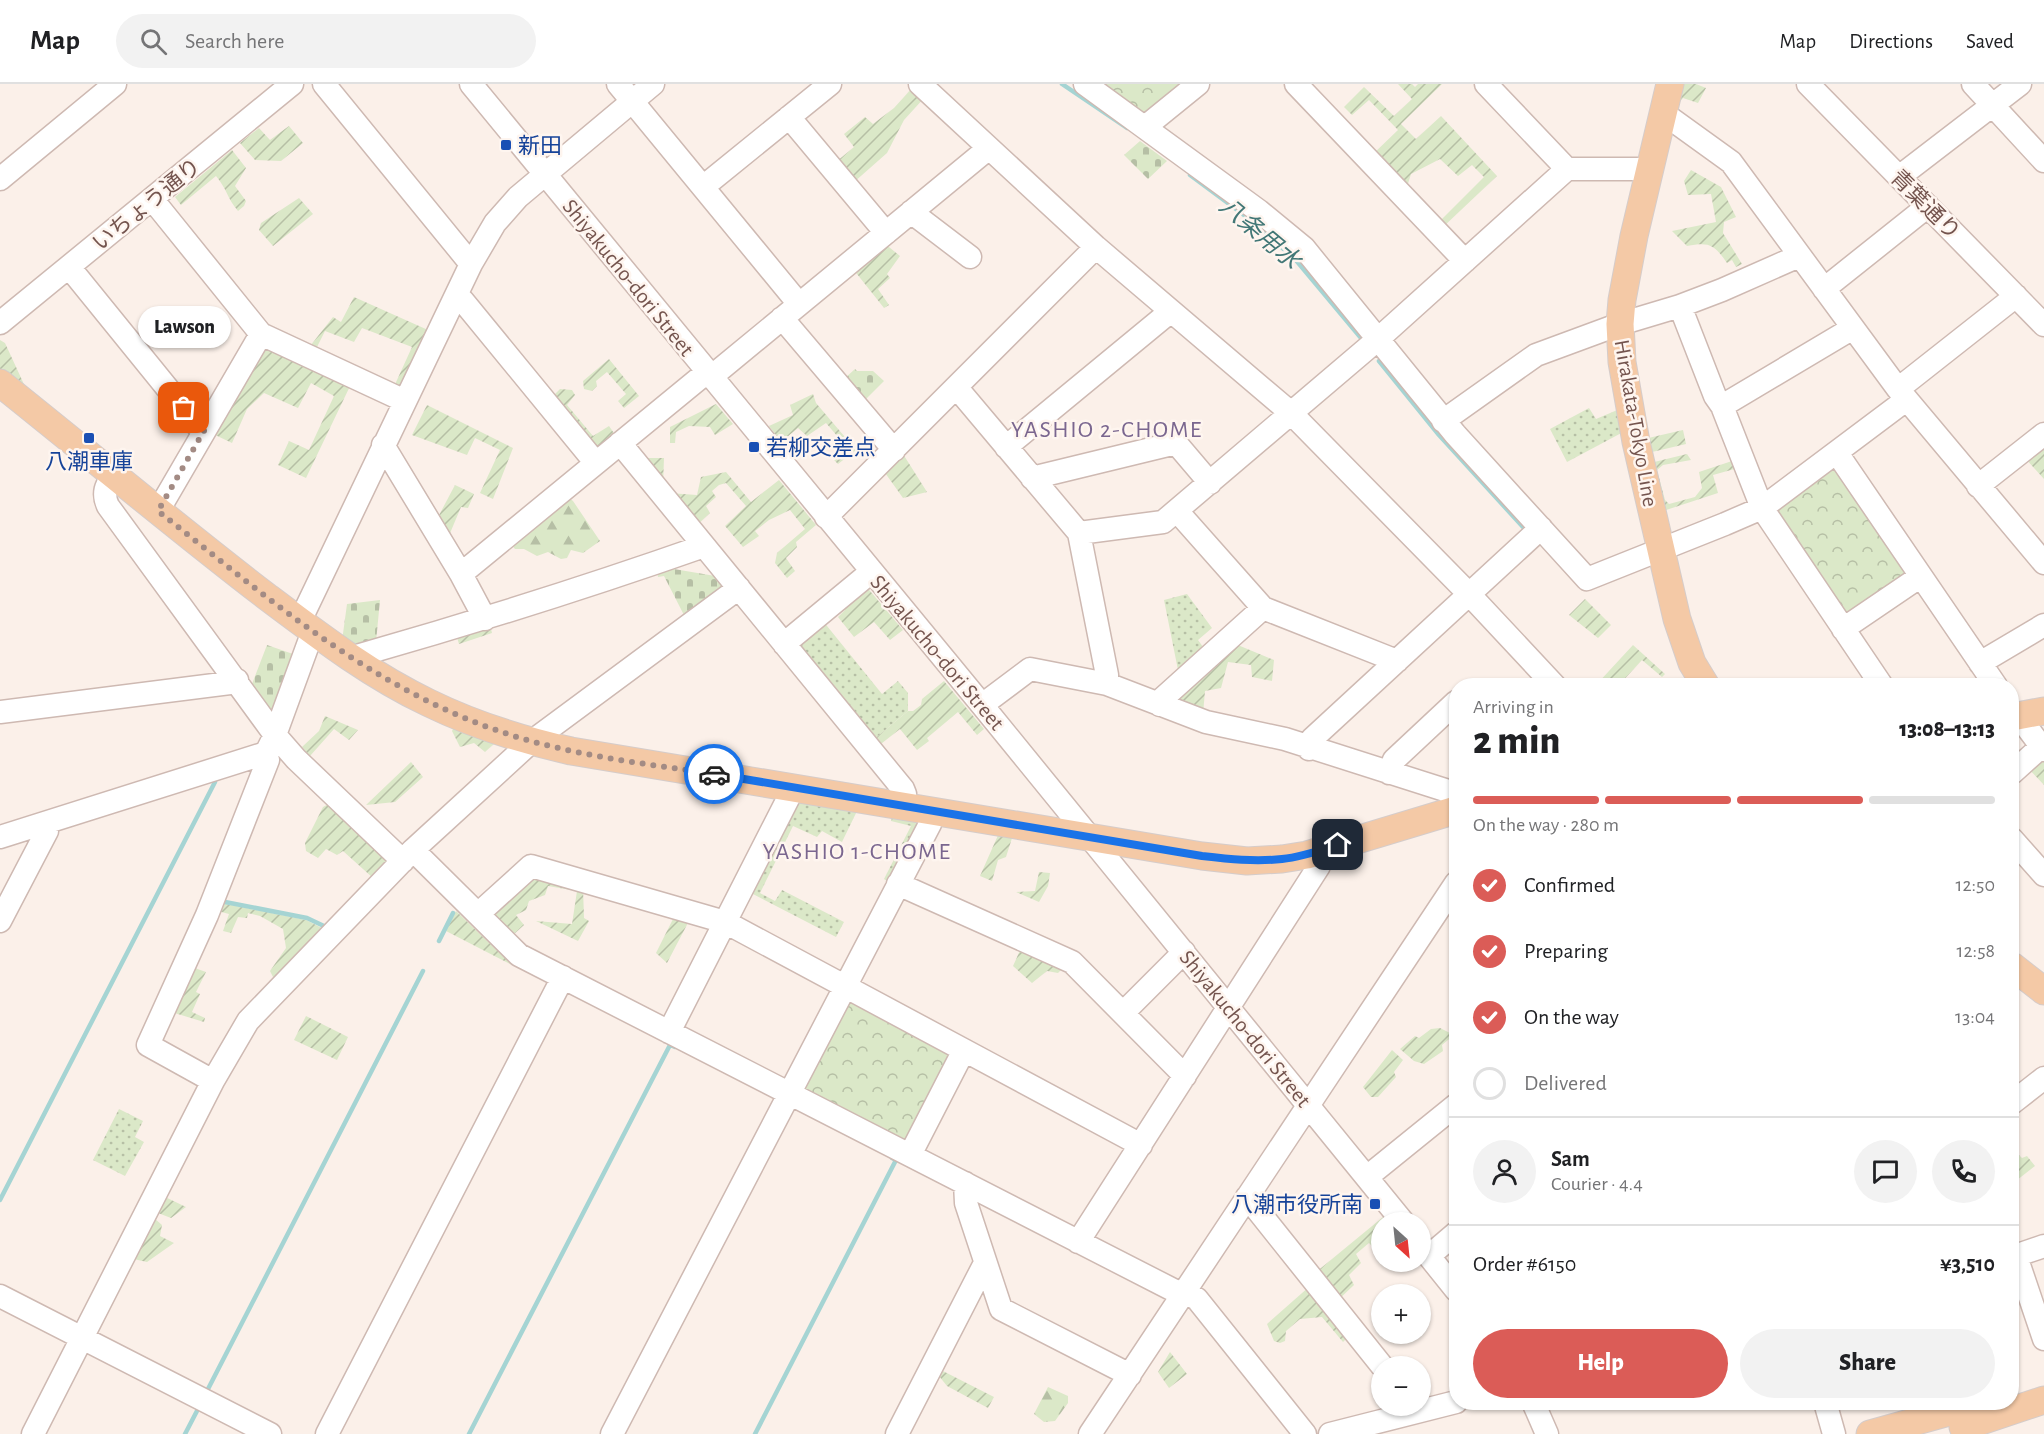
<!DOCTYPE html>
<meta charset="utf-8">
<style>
:root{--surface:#fff;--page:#f2f2f2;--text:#202124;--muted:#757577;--line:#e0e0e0;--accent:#db5c57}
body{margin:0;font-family:"Alegreya Sans","Noto Sans JP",sans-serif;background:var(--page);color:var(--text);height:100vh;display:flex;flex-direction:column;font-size:22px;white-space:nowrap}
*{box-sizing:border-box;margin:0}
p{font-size:20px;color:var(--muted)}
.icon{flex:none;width:33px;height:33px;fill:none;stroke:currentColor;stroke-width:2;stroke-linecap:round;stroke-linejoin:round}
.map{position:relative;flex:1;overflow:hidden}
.panel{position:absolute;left:1449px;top:594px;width:570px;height:732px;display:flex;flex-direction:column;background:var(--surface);border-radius:24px;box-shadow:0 2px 4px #0004}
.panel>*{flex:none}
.needle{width:39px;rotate:153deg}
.buttons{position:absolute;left:1371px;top:1128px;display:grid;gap:12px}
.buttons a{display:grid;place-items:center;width:60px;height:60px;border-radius:50%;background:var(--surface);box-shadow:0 2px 4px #0004;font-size:30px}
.pin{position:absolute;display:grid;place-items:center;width:51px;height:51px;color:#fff;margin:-26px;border-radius:12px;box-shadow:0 3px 9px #0006}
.courier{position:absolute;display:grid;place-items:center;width:60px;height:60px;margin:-30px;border:4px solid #1a73e8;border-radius:50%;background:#fff;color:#222;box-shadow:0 2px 8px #0007}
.bubble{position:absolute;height:42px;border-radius:21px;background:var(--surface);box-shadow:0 2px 4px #0004;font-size:20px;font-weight:800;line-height:42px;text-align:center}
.summary em{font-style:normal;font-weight:800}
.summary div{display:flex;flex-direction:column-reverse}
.summary{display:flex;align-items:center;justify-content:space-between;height:102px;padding:0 24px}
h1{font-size:39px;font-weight:800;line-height:45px}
.bar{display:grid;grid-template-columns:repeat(4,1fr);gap:9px 6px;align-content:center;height:72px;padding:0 24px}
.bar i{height:8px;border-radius:4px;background:var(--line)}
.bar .active{background:var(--accent)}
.bar p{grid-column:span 4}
.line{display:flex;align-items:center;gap:15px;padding:0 24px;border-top:2px solid var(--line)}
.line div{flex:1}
.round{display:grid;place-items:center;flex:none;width:63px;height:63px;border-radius:32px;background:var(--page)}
ol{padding:0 24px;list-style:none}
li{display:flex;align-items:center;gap:18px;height:66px}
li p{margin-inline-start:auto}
li .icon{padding:6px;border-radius:50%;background:var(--accent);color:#fff;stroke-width:4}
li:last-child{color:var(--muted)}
li i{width:33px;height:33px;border:3px solid var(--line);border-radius:50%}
.primary-button{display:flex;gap:12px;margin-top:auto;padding:12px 24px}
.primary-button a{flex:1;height:69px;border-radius:36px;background:var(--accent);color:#fff;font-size:24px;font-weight:800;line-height:69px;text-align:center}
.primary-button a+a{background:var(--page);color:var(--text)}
header{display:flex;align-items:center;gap:36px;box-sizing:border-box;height:84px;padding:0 30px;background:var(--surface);border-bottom:2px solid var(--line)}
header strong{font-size:28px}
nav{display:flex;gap:33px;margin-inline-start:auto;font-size:21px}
.search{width:420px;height:54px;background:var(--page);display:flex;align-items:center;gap:15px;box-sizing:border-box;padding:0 21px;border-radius:33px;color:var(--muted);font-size:22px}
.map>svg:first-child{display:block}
</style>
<header>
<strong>Map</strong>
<div class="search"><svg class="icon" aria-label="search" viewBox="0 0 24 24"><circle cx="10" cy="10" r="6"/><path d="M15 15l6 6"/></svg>Search here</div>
<nav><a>Map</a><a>Directions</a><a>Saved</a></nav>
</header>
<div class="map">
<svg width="2044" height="1350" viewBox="0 0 2044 1350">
<defs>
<pattern id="grass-dots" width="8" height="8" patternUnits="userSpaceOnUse" patternTransform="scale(1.5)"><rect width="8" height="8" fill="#dbe8c8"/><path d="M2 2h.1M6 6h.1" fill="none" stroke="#b6bfa5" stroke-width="1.8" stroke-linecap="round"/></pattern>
<pattern id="forest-firs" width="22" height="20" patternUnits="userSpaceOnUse" patternTransform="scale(1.5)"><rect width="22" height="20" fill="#dbe8c8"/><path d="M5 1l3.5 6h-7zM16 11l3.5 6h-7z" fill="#b6bfa5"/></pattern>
<pattern id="cemetery-stones" width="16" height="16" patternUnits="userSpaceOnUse" patternTransform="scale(1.5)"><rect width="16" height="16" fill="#dbe8c8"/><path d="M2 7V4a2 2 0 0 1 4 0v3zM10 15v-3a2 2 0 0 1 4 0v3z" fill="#b6bfa5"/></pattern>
<pattern id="park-crowns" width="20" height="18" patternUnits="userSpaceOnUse" patternTransform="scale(1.5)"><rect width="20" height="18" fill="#dbe8c8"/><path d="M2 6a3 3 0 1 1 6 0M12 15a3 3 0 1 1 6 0" fill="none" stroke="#b6bfa5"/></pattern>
<pattern id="garden-furrows" width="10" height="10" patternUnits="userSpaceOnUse" patternTransform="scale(1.5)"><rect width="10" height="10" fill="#dbe8c8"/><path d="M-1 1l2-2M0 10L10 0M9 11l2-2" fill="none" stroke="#b6bfa5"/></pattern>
</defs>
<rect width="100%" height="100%" fill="#fbf0e9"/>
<path fill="url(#grass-dots)" d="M 1589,324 L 1596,335 L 1622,324 L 1627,346 L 1567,378 L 1550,345 Z
M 1187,510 L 1212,544 L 1198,556 L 1206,567 L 1179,591 L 1164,516 Z
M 823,537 L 882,610 L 898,597 L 908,609 L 908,627 L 872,657 L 793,561 Z
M 799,715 L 858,725 L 842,758 L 822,747 L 817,753 L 793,742 L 760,809 L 775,817 L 782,806 L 844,838 L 836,853 L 751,809 Z
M 893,731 L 918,735 L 921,742 L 891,800 L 884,795 L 911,742 L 891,737 Z
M 119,1025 L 143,1037 L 135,1053 L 144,1058 L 125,1092 L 93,1076 Z"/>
<path fill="url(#forest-firs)" d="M 566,411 L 573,417 L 600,457 L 583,469 L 571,466 L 567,474 L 561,475 L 548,468 L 537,472 L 524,465 L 515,465 L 509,458 Z
M 1048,1303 L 1068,1312 L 1068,1319 L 1055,1337 L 1044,1338 L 1034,1330 Z"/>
<path fill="url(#cemetery-stones)" d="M 1140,57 L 1167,77 L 1148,95 L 1124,71 Z
M 855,285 L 857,287 L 873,287 L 884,297 L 863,318 L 844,295 Z
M 672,480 L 674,485 L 721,493 L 726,499 L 686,535 L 664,492 L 658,493 L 657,486 Z
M 380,516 L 376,558 L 352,564 L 342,557 L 347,520 Z
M 267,561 L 293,570 L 276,625 L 271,626 L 252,600 Z"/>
<path fill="url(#park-crowns)" d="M 1095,0 L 1187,0 L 1151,29 L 1138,30 Z
M 1831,381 L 1839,382 L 1910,488 L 1844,534 L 1775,423 Z
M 852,914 L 950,966 L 952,973 L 908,1059 L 800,1004 Z"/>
<path fill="url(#garden-furrows)" d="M 1398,0 L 1412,0 L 1415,3 L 1418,0 L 1442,0 L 1401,40 L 1416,55 L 1441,32 L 1497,92 L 1442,144 L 1438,139 L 1484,93 L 1472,81 L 1458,92 L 1440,75 L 1411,90 L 1406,106 L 1372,71 L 1398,46 L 1369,16 L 1352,31 L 1344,23 L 1364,3 L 1394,32 L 1412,15 Z
M 1679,0 L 1696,0 L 1706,4 L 1698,19 L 1683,14 L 1672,28 Z
M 913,3 L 925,13 L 904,36 L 887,69 L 853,99 L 836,78 L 854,63 L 844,50 L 865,33 L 873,40 L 894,24 Z
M 289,42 L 303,59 L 281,77 L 255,76 L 240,59 L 259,44 L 270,56 Z
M 232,66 L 246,84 L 235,102 L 246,117 L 244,122 L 238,127 C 227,114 227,105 216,92 L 181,121 L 175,113 Z
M 1691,86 L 1721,103 L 1736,133 L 1724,138 L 1723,149 L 1742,180 L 1736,183 L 1732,176 L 1727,179 C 1714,160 1709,158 1687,162 L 1672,147 L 1716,138 L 1711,110 L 1688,111 L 1684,97 Z
M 299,114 L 313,130 L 273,162 L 259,146 L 261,139 Z
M 884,159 L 900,172 L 887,190 L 890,194 L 878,205 L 889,221 L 884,224 L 853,185 Z
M 354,213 L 428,246 L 397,309 L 392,307 L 412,263 L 362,244 L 354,258 L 325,247 L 314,269 L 307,266 L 333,233 L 341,238 Z
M 0,256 L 5,259 L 28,309 L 0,287 Z
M 262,261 L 352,298 L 306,394 L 278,381 L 289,357 L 309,366 L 334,312 L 311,299 L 298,324 L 264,309 L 247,325 L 232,359 L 211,349 Z
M 609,275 L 639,312 L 624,324 L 618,317 L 626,310 L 607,288 L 596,297 L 597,302 L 592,307 L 584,305 L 583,297 Z
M 560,305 L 572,306 L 575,311 L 567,321 L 593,352 L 609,342 L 616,352 L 601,365 L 592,364 L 551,314 Z
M 813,310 L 816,319 L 856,366 L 838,380 L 831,373 L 844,360 L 826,339 L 807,352 L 798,344 L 781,358 L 769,342 L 793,331 L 790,321 Z
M 716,320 L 733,340 L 715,351 L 710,343 L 689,342 L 676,348 L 675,359 L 670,359 L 670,343 Z
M 427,321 L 513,364 L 493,415 L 480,409 L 500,366 L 475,354 L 467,371 L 412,351 Z
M 1683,346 L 1686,360 L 1652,368 L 1644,355 Z
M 2044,359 L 2044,395 L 2025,374 Z
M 903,370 L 927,408 L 903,414 L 883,386 Z
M 1687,370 L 1691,376 L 1663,381 L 1657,386 L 1665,416 L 1669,420 L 1695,413 L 1702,404 L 1699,388 L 1735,376 L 1738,384 L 1713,391 L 1718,409 L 1660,428 L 1650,379 Z
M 640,374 L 664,374 L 663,401 Z
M 726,388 L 751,418 L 779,396 L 816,441 L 796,458 L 797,463 L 786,474 L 795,487 L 787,494 L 775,479 L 777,469 L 805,445 L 790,426 L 769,436 L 755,447 L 759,452 L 743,463 L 725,442 L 746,422 L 726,399 L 719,401 L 712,407 L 716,413 L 706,422 L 710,429 L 696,442 L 669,409 L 697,411 L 701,393 Z
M 455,401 L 474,410 L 468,424 L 461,423 L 448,454 L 437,435 Z
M 865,501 L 903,546 L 890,556 L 874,538 L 854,553 L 838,533 L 845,526 L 843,520 Z
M 1585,515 L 1611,541 L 1598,554 L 1569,531 Z
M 490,541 L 492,549 L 459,560 L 456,550 Z
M 1233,559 L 1274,576 L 1272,597 L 1252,593 L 1251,581 L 1228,578 L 1221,604 L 1205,607 L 1203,630 L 1173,614 Z
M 1633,561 L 1665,590 L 1662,593 L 1642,576 L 1619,601 L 1596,601 Z
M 944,597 L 984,645 L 977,651 L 958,628 L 927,654 L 929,657 L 917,666 L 900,645 L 877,663 L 872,657 L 908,627 L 913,627 L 921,621 L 922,615 Z
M 325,632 L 358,646 L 349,656 L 334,645 L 310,672 L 302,663 L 319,647 Z
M 454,643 L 496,658 L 485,668 L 474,659 L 460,663 L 452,647 Z
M 2035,676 L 2044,677 L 2044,701 L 2027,683 Z
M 411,678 L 423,693 L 395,718 L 366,721 Z
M 332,718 L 392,777 L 373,794 L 343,767 L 337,771 L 326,765 L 318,774 L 306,767 L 305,759 L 323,723 Z
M 999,749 L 1013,751 L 1006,773 L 998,776 L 992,797 L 980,792 Z
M 1039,788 L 1050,789 L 1048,802 L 1039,818 L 1016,808 L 1035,807 Z
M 533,789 L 583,804 L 584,834 L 589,837 L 578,857 L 536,837 L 572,840 L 577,807 L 548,802 L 545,811 L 529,817 L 526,826 L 516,831 L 524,841 L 513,851 L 491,828 Z
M 217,818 L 306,836 L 322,844 L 274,895 L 270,887 L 286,864 L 283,845 L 260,832 L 248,829 L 247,834 L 238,833 L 231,849 L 223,847 L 229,830 L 214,826 Z
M 456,827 L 512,881 L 446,847 Z
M 675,831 L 690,835 L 667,879 L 656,869 Z
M 1022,862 L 1066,881 L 1058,889 L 1047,887 L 1032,899 L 1013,882 Z
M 189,882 L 206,888 L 196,908 L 200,910 L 192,928 L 205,934 L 204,938 L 168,927 Z
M 306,932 L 348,953 L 337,976 L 294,956 Z
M 1440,944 L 1454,951 L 1442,961 L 1443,967 L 1424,980 L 1414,977 L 1400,965 L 1415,952 L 1419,954 L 1431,945 Z
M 1392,966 L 1403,976 L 1394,988 L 1396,993 L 1378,1013 L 1371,1013 L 1363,1003 Z
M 2016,1068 L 2022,1074 L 2027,1072 L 2035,1082 L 2012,1100 L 2012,1070 Z
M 161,1111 L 186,1123 L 171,1134 L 158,1129 L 154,1134 L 162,1141 L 160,1152 L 174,1159 L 147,1178 L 129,1174 Z
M 1383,1133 L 1388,1138 L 1382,1138 L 1381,1171 L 1369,1159 L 1356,1170 L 1361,1179 L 1349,1191 L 1354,1201 L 1337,1217 L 1315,1189 Z
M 1310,1202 L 1349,1252 L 1343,1258 L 1322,1233 L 1300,1235 L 1286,1247 L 1285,1257 L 1280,1259 L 1274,1257 L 1267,1240 Z
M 1170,1268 L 1187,1290 L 1169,1304 L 1158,1288 Z
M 937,1284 L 994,1313 L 988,1324 L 947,1302 L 935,1287 Z"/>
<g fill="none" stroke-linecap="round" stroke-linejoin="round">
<path stroke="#a5d4d3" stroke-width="4.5" d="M 1062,0 L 1127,44
M 1190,91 L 1248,134 L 1295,175 L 1361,254
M 1379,277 L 1439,351 L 1523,443
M 220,817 L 307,834 L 326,843
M 439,857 L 453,829
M 0,1116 L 215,698
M 208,1305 L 423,887
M 185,1350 L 198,1325
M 469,1350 L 670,961 L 675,963
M 755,1350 L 896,1076 L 892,1074"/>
<g stroke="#ceb9b2" stroke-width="25">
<path id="minor" d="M 324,0 L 471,180
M 471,0 L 982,621 L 1403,1138
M 618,0 L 799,220
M 920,0 L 1096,163 L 1291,329 L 1469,510 L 1555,602
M 1085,0 L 1259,127 L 1304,164 L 1455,350 L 1587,495 L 1725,440 L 1762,424 L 1906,316
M 1296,0 L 1465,177
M 1486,0 L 1567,85
M 1808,0 L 2044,241
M 1973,0 L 2044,77
M 1662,32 L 1670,34 L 1731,78 L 1898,305 L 2044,479
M 789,33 L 886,149
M 1145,43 L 1198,0
M 1899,93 L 2020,0
M 0,95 L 115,0
M 703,103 L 830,0
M 152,115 L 261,250 L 405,317
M 911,128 L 970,173
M 69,183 L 198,342 L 205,345
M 1824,205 L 1928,122
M 456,212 L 463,217 L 595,378
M 1680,222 L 1715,312 L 1722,322
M 782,234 L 894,366
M 0,239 L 292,0
M 1853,244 L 1722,322 L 1762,424 L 1882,602
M 711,293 L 989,64
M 957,304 L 1079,449 L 1107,591 L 1107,600
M 1898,305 L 2016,212
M 1443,337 L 1536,271 L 1620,240 L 1680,222 L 1722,206 L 1799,172
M 620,359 L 903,705 L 905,710 L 902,722
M 383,361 L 461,490 L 485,535
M 1006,363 L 1171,227
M 1837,369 L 1996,602
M 113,390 C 106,402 102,409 108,422 L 275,651 L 296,675 L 403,777
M 1032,394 L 1176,359 L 1210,399
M 1978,402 L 2044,350
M 158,427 L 261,250
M 826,433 L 1096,163
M 1079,449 L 1163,438 L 1377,256 L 1567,85 L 1649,85
M 461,490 L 707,288
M 1263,524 L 1397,577
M 300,537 L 471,180 L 495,139 L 518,113 L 653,0
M 1843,545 L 1921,492
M 784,560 L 871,488
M 353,575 L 360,571 C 476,538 590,502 704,462
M 1980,579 L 2044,541
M 982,621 L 1030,585 L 1107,600 L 1206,638 L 1285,655 L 1445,706 L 1456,714
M 1160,621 L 1162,615 L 1263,524 L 1177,427
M 0,628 L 230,599 L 237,596
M 2025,630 L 2026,642 L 2044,666
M 1309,665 L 1312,655 L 1541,444
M 1389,689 L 1394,676 L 1456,618
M 2012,689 L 2041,663
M 0,753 L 266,669 L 275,651 L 313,547
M 2012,755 L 2044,791
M 413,766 L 519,871 L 1183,1211
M 898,800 L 1072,878 L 1185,992
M 478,830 L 531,782 L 725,838 L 1141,1061
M 0,837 L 47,747 L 45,739
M 1123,929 L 1184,868
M 669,948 L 794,703
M 213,997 L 148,961 L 207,831 L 268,676 L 266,669
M 2012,1019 L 2044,994
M 910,1071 L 964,966
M 1367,1093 L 1456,1021
M 965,1099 L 966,1119 L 1001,1225 L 1130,1291
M 1247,1113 L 1382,1282
M 1078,1158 L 1319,782 L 1317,767
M 1420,1161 L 1456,1206
M 1429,1172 L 1456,1149
M 2016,1172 L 2044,1255
M 2012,1173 L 2044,1162
M 1185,1208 L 1197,1215 L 1305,1350
M 0,1212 L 270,1350
M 1533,1318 L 1547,1350
M 1825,1318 L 1834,1350
M 33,1350 L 213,997 L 248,937 L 413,766 L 531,658 L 739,504
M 327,1350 L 563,893
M 612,1350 L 930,740 L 933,728
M 897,1350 L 985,1179
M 1090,1350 L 1456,799
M 1330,1350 L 1456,1318"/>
</g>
<g stroke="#d5ccca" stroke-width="29">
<path id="major" d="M 1670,0 L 1634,152 L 1622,216 L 1620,240 L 1622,278 L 1636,358 L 1677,535 L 1692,579 L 1706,602
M 0,299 C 89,370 176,443 266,512 C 318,551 370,591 429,619 C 474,641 522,656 571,667 L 1202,772 L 1247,777 L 1282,775 L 1307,771 L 1456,726
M 2012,633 L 2044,627
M 2012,882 L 2044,907
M 1963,1343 L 2044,1316
M 1870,1350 L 1985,1318"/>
</g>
<use href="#minor" stroke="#fff" stroke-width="22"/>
<use href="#major" stroke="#f4c9a6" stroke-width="27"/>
</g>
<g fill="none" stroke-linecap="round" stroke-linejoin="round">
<path stroke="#a38b84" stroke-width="6" stroke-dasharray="0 10.8" d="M 184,324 L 198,342 L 205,345 L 158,427 C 264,511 367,601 496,646 C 566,671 641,679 714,690"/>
<path stroke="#1a73e8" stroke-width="8" d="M 714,690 L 1202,772 C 1228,775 1255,778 1282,775 C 1301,773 1319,767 1338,761"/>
</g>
<g fill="#1a4fb4" stroke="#fef5ef" stroke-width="2">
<rect x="500" y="55" width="12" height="12" rx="3"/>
<rect x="83" y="348" width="12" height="12" rx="3"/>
<rect x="748" y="357" width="12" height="12" rx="3"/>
<rect x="1369" y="1114" width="12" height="12" rx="3"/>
</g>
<g text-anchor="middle" stroke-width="5" stroke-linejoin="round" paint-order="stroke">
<g font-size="22" fill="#164399" stroke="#fef5ef" text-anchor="start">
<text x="518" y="69">新田</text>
<text x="766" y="371">若柳交差点</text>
<text x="89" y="385" text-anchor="middle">八潮車庫</text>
<text x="1363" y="1128" text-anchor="end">八潮市役所南</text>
</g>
<g font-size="22" fill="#74544e" stroke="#fef5ef">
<text transform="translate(146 120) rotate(-39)" y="8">いちょう通り</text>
<text transform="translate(1926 120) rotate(45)" y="8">青葉通り</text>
<text transform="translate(629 193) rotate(51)" y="8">Shiyakucho-dori Street</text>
<text transform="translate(1637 339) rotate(80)" y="8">Hirakata-Tokyo Line</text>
<text transform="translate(938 568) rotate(50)" y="8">Shiyakucho-dori Street</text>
<text transform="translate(1246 944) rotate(51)" y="8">Shiyakucho-dori Street</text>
</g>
<g font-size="24" font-style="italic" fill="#427776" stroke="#fef5ef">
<text transform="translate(1260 149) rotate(40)" y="8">八条用水</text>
</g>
<g font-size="24" letter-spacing="1.5" fill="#7a668f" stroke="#fef5ef">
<text x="1107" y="353">YASHIO 2-CHOME</text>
<text x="857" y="775">YASHIO 1-CHOME</text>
</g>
</g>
</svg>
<div class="buttons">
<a><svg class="needle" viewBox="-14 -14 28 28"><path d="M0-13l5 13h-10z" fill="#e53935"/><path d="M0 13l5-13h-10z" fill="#757577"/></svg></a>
<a>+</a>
<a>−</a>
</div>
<div class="pin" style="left:184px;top:324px;background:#ea580c"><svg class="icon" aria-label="bag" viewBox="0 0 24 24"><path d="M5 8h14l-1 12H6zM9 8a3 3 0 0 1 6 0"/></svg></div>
<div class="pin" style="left:1338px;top:761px;background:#1f2937"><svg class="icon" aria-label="home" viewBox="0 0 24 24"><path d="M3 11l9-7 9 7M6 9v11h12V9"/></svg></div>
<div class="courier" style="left:714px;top:690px"><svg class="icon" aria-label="car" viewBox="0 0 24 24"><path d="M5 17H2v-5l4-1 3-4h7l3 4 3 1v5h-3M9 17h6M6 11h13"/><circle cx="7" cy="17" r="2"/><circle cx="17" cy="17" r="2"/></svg></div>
<div class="bubble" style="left:138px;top:222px;width:93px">Lawson</div>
<section class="panel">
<div class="summary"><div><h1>2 min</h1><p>Arriving in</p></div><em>13:08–13:13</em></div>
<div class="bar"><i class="active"></i><i class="active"></i><i class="active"></i><i></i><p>On the way · 280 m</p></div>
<ol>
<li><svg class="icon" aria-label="check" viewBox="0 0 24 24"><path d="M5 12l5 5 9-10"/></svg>Confirmed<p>12:50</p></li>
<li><svg class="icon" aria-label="check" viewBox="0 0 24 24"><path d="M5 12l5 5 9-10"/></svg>Preparing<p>12:58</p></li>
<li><svg class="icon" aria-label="check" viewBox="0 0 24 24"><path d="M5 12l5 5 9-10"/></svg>On the way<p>13:04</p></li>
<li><i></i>Delivered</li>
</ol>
<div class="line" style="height:108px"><a class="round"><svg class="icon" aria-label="person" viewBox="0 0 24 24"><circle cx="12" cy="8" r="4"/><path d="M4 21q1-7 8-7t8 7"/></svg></a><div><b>Sam</b><p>Courier · 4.4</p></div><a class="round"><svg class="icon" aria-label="chat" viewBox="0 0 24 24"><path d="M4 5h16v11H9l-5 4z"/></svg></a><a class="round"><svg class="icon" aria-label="phone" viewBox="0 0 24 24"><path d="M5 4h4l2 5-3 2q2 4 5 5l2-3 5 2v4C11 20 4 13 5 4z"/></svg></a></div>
<div class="line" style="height:78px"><div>Order #6150</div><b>¥3,510</b></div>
<div class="primary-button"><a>Help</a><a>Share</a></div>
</section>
</div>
